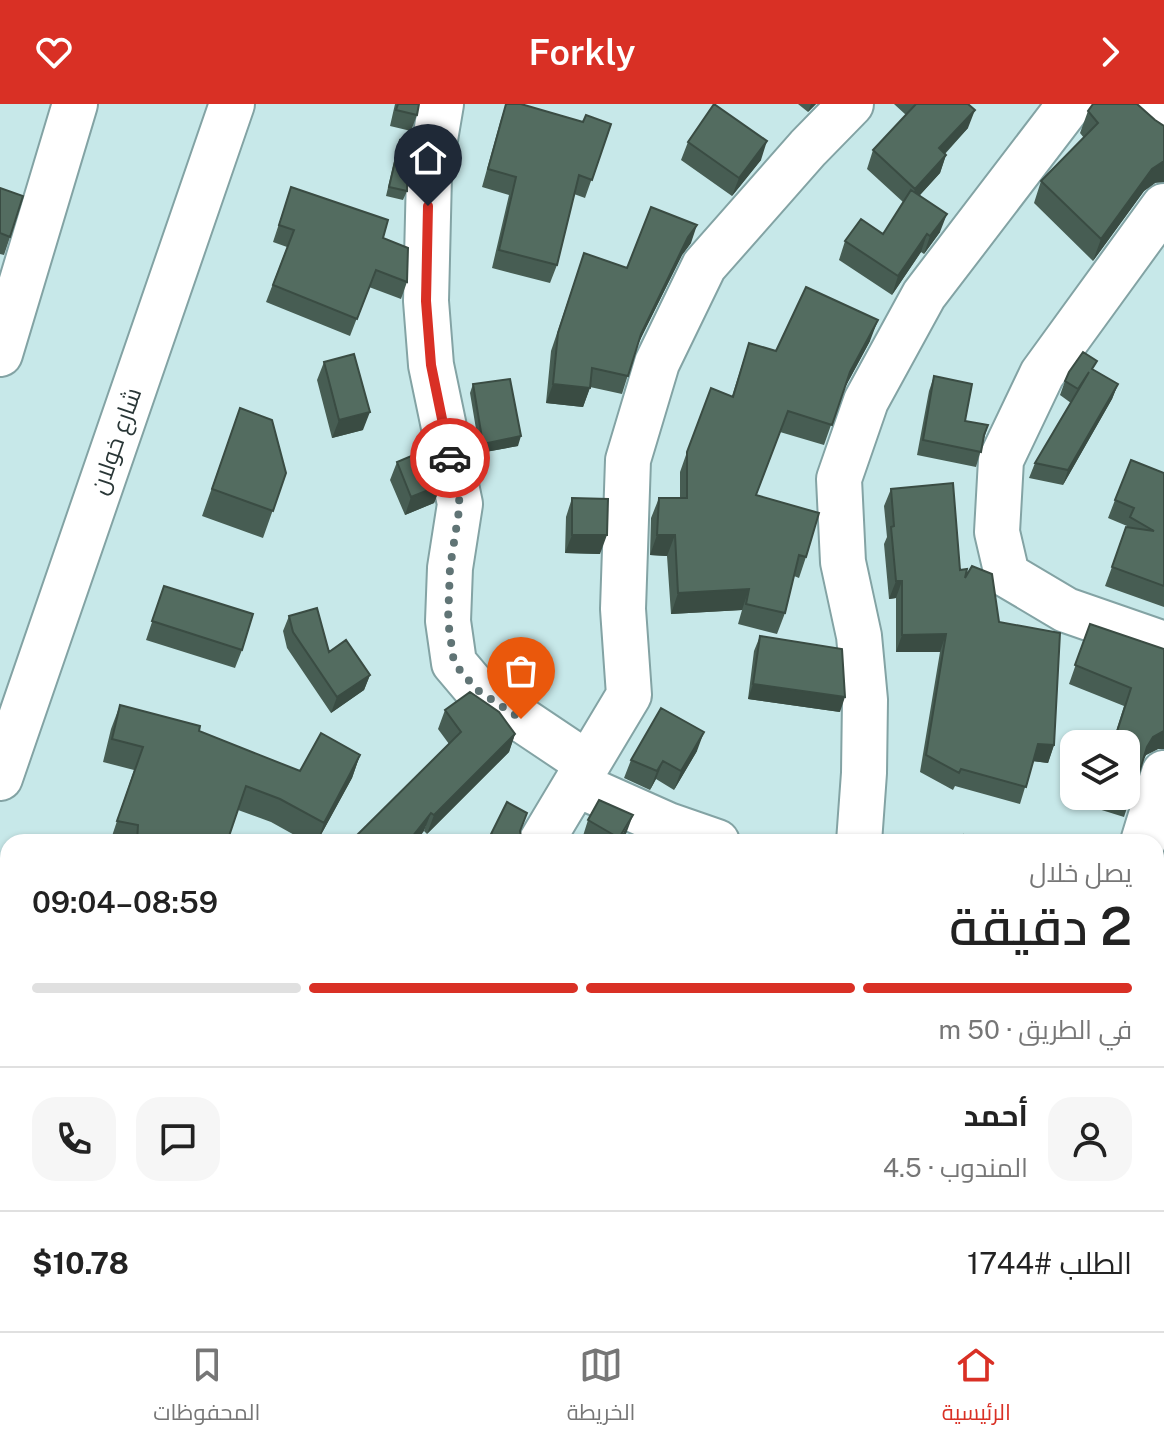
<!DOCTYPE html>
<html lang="ar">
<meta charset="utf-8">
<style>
:root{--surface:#fff;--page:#f6f6f6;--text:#222;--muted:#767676;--line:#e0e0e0;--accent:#d93025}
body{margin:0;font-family:"Public Sans",Cairo,sans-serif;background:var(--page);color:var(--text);direction:rtl;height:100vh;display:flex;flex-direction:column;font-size:30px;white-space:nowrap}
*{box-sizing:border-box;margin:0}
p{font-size:26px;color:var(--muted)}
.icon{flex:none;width:44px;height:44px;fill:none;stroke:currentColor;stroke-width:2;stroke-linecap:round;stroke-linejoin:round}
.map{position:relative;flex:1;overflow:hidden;direction:ltr}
.details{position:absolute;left:0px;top:730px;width:1164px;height:498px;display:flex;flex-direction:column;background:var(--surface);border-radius:24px 24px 0 0;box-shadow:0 2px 6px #0004;direction:rtl}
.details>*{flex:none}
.buttons{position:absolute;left:1060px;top:626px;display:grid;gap:16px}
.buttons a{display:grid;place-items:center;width:80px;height:80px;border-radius:16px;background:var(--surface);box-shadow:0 2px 6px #0004;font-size:40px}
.pin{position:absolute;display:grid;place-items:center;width:68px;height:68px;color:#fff;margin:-82px -34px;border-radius:50% 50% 50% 0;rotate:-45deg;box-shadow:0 0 8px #0007}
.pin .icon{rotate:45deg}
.courier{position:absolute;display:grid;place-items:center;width:80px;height:80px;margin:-40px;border:6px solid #d93025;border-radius:50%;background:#fff;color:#222;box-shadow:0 2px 10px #0007}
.summary em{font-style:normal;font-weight:600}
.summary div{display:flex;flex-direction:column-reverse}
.summary{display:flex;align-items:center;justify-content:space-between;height:136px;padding:0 32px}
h1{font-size:52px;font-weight:600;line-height:60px}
.bar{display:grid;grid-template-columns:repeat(4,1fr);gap:12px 8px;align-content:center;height:96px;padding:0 32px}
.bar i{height:10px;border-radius:6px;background:var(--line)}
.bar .on{background:var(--accent)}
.bar p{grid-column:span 4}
.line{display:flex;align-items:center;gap:20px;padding:0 32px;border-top:2px solid var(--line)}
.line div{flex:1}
.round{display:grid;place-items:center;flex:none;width:84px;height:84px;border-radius:24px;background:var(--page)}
header{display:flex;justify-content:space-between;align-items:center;height:104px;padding:0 32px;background:var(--accent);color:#fff;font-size:36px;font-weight:600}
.menu{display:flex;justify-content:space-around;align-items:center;height:112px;border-top:2px solid var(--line);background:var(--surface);font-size:22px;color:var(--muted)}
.menu a{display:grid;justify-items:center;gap:4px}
.menu .on{color:var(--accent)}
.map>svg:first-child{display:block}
</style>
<header><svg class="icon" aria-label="forward" viewBox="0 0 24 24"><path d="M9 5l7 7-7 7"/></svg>Forkly<svg class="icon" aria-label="heart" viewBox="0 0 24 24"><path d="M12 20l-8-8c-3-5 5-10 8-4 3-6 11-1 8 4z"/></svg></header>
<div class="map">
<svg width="1164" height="1227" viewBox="0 0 1164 1227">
<rect width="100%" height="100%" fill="#c7e8e9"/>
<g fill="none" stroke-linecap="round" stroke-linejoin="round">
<g stroke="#83a3a4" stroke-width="48">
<path id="minor" d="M 441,0 L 429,71 L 426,197 L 431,261 L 460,400 L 450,464 L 448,517 L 454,559 L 476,585 L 588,660
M 1143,0 L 1164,20
M 1164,102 L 1042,270 L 1001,356 L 997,428 L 1007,471 L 1066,506 L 1164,540
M 576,680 L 668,721 L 717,738
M 541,738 L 629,591 L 623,505 L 628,356 L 657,259 L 704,162 L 808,44 L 851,0
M 859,738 L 864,669 L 865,596 L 859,532 L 843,458 L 839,375 L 866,297 L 924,191 L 1070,0
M 1143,738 L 1164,669
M 1025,1220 L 1028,1227"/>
</g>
<g stroke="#83a3a4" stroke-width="48">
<path id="major" d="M 0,250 L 75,0
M 0,674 L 232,0"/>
</g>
<use href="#minor" stroke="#fff" stroke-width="44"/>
<use href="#major" stroke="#fff" stroke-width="44"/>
</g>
<path fill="#475d53" d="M 395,0 L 419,0 L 417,11 L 411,27 L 390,22 Z
M 506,0 L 583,18 L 611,20 L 585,94 L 574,90 L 557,161 L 550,179 L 492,164 L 509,91 L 482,83 L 501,15 Z
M 798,0 L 816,0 L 808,8 Z
M 894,0 L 968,0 L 968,24 L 945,50 L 946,51 L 940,69 L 920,91 L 940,128 L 924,150 L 921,148 L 892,191 L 839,156 L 845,137 L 883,130 L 903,98 L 867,65 L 873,46 L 906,11 Z
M 1088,7 L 1155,79 L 1144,87 L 1093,157 L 1034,99 L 1041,77 L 1084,34 L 1080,29 Z
M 400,36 L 407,87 L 403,96 L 386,92 L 397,45 Z
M 688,38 L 761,56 L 732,92 L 681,56 Z
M 291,83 L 383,134 L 407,178 L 401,195 L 369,183 L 350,232 L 266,198 L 287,143 L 273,138 Z
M 0,84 L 10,133 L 4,151 L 0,150 Z
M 691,139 L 682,151 L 637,242 L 622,290 L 590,283 L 583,303 L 546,299 L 551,247 L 584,149 L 627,164 Z
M 870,237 L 843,287 L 824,341 L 780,328 L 756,391 L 806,453 L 799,474 L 794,472 L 785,509 L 777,530 L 738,520 L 742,506 L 671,510 L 667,452 L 650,451 L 651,414 L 659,394 L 680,394 L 680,368 L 687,348 L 732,292 L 749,239 L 776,247 Z
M 324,258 L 363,326 L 332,334 L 317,276 Z
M 1093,266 L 1118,280 L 1112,295 L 1063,381 L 1029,374 L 1035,359 L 1071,299 L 1060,291 L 1065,277 Z
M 934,272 L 965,317 L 988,321 L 976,363 L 917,351 L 929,287 Z
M 473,280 L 518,342 L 480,349 L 470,289 Z
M 240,304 L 286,369 L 263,434 L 202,412 Z
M 397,358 L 441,381 L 434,399 L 405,411 L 390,376 Z
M 1164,369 L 1164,503 L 1105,482 L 1127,422 L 1108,414 L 1115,396 Z
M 891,385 L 960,466 L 965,474 L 999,518 L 1054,641 L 1048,659 L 1033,657 L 1020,700 L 955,682 L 953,686 L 920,668 L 940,548 L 896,548 L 896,494 L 889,495 L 884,440 L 887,433 L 884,402 Z
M 572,394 L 600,450 L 565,449 L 566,413 Z
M 164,482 L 242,546 L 235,564 L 146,536 Z
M 289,512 L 329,548 L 370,571 L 364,586 L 331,609 L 287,544 L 283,527 Z
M 1090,520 L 1164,545 L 1164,645 L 1158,645 L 1146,651 L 1142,658 L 1124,713 L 1092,703 L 1096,692 L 1126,692 L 1126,640 L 1112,640 L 1124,602 L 1069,580 Z
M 760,532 L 840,608 L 748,595 L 754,547 Z
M 120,601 L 199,627 L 300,667 L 360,651 L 352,674 L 317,738 L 307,738 L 271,718 L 238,706 L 227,738 L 110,738 L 134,666 L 103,658 L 111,625 Z
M 445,606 L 515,630 L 509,648 L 427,730 L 424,727 L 449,640 L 438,625 Z
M 697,647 L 674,686 L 656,675 L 650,686 L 624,674 L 631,656 Z
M 588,716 L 626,730 L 621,738 L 587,738 L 582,735 Z
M 520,728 L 522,738 L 488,738 L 491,730 Z
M 8,897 L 8,968 L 0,965 L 0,922 Z
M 237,1220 L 297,1220 L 296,1227 L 257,1227 L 257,1225 L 237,1224 Z"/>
<path fill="#3a4c43" d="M 811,0 L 816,0 L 808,8 Z
M 975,6 L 968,24 L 932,63 L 939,44 Z
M 767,37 L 761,56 L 732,92 L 739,74 Z
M 946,51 L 940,69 L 909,103 L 915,85 Z
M 1162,57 L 1164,57 L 1164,78 L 1155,79 L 1144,87 L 1093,157 L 1101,135 L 1152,65 Z
M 947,110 L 940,128 L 924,150 L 930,132 Z
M 697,121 L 691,139 L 682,151 L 634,248 L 641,230 L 688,133 Z
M 927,130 L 921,148 L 892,191 L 898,172 Z
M 878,216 L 870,237 L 842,289 L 850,268 Z
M 553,280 L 590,284 L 583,303 L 546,299 Z
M 1118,280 L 1112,295 L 1063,381 L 1068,366 Z
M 370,308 L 363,326 L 332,334 L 339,316 Z
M 521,332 L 518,342 L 480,349 L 483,340 Z
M 441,381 L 434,399 L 405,411 L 411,393 Z
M 572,431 L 607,431 L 600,450 L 565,449 Z
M 657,431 L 675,431 L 667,452 L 650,451 Z
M 896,477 L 902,477 L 896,494 L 889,495 Z
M 749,485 L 742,506 L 671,510 L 678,489 Z
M 946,530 L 940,548 L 896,548 L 902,531 Z
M 370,571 L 364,586 L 331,609 L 337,593 Z
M 753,580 L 845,593 L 840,608 L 748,595 Z
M 1164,627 L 1164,645 L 1158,645 L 1146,651 L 1140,662 L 1147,643 L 1153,633 Z
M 704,628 L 697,647 L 674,686 L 681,667 Z
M 515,630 L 509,648 L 427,730 L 434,711 Z
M 1038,640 L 1054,641 L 1048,659 L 1032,657 Z
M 360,651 L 352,674 L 317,738 L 324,719 Z
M 663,657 L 656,675 L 650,686 L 657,667 Z
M 431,709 L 424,727 L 416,738 L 408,738 Z
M 633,711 L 626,730 L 621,738 L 618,738 Z
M 238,1220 L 259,1220 L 257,1225 L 237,1224 Z"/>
<path fill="#536c60" stroke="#3a4c43" stroke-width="2" d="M 398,0 L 419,0 L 417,11 L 396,6 Z
M 506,0 L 521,0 L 583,18 L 586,11 L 611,20 L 592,76 L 579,71 L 557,161 L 499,146 L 516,73 L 488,65 Z
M 714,0 L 767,37 L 739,74 L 688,38 Z
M 916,0 L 968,0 L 975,6 L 939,44 L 946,51 L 915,85 L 873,46 Z
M 1093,0 L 1137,0 L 1155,16 L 1164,22 L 1164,57 L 1152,65 L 1101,135 L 1041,77 L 1098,19 L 1088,7 Z
M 400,36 L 411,38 L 407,61 L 407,87 L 389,83 Z
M 291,83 L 388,116 L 383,134 L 408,144 L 407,178 L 376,166 L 357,215 L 273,181 L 294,126 L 279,121 Z
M 0,84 L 23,92 L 10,133 L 0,129 Z
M 911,86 L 947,110 L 930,132 L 927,130 L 898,172 L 845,137 L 861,115 L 883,130 Z
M 651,103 L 697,121 L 688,133 L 641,230 L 628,272 L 592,264 L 590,284 L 553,280 L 558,229 L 584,149 L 627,164 Z
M 806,183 L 878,216 L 850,268 L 832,321 L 788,307 L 756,391 L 819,409 L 806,453 L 799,451 L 785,509 L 746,500 L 749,485 L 678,489 L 675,431 L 657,431 L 659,394 L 687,394 L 687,348 L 711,284 L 733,293 L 749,239 L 776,247 Z
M 1083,248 L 1097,257 L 1092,265 L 1118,280 L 1068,366 L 1035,359 L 1089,268 L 1078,285 L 1065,277 L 1069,268 Z
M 354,250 L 370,308 L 339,316 L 324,258 Z
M 934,272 L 972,280 L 965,317 L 988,321 L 984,331 L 981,348 L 923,336 Z
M 510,275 L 521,332 L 483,340 L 473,280 Z
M 240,304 L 272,316 L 286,369 L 273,407 L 212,385 Z
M 433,343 L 441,381 L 411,393 L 397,358 Z
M 1131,356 L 1164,369 L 1164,482 L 1112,463 L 1126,423 L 1154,427 L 1130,413 L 1134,404 L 1115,396 Z
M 953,379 L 960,466 L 967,465 L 965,474 L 972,462 L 992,470 L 999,518 L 1060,529 L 1054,641 L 1038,640 L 1026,683 L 961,665 L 959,669 L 926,651 L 946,530 L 902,531 L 902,477 L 896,477 L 891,423 L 894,422 L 891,385 Z
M 572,394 L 608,395 L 607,431 L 572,431 Z
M 164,482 L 253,510 L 242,546 L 152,517 Z
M 317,504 L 329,548 L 346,536 L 370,571 L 337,593 L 293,528 L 289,512 Z
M 1090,520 L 1164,545 L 1164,627 L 1153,633 L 1147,643 L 1131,695 L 1122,692 L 1126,692 L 1126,640 L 1113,640 L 1131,584 L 1075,561 Z
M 760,532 L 842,545 L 845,593 L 753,580 Z
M 470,588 L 499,608 L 515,630 L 434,711 L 431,709 L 408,738 L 350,738 L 461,628 L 445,606 Z
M 120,601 L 200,622 L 199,627 L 300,667 L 321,629 L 360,651 L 324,719 L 280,695 L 246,682 L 227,738 L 137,738 L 138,721 L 117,717 L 143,643 L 112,635 Z
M 661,604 L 704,628 L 681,667 L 663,657 L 657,667 L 631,656 Z
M 599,696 L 633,711 L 619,734 L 588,716 Z
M 507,698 L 527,709 L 520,727 L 522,738 L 506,738 L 491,730 Z
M 964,731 L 993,738 L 962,738 Z
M 8,900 L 8,947 L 0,945 L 0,926 Z
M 1156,909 L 1163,912 L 1156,933 Z
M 0,1059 L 8,1061 L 8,1075 L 0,1097 Z
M 0,1180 L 8,1182 L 8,1220 L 153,1220 L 151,1227 L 0,1227 Z
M 262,1220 L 297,1220 L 296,1227 L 261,1227 Z
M 445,1220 L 530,1220 L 530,1227 L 443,1227 Z
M 586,1220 L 681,1220 L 681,1227 L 636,1225 L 636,1227 L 585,1227 Z
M 879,1220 L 891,1220 L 893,1227 L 854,1227 Z"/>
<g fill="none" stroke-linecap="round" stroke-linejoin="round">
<path stroke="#607475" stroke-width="8" stroke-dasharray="0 14.4" d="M 450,354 L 460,400 L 450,464 L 448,517 L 454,559 L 476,585 L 521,615"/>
<path stroke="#d93025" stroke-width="10" d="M 428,102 L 426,197 L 431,261 L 450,354"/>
</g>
<g text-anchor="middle" stroke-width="8" stroke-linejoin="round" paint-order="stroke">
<g font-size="24" fill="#293636" stroke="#fff">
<text transform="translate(116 337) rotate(-71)" y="8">شارع خولان</text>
</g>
</g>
</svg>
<div class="buttons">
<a><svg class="icon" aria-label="layers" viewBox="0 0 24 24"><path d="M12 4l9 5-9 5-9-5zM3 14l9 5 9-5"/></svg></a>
</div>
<div class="pin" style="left:521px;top:615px;background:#ea580c"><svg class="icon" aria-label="bag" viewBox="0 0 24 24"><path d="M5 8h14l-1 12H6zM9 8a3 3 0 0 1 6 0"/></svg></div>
<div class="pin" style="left:428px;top:102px;background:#1f2937"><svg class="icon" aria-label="home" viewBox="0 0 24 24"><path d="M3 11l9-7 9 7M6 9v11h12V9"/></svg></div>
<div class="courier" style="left:450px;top:354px"><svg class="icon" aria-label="car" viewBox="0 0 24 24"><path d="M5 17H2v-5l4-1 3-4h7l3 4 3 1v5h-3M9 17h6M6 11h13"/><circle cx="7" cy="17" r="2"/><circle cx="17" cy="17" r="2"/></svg></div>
<section class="details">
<div class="summary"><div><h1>2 دقيقة</h1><p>يصل خلال</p></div><em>08:59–09:04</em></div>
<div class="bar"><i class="on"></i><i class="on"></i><i class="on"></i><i></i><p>في الطريق · 50 m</p></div>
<div class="line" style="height:144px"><a class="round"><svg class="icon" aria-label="person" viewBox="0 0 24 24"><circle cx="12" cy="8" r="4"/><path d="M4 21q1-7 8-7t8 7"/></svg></a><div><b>أحمد</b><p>المندوب · 4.5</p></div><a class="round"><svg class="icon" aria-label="chat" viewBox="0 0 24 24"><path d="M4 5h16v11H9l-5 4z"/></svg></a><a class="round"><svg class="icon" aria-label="phone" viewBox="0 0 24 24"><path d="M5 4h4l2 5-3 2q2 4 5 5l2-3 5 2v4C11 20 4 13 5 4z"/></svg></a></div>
<div class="line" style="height:104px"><div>الطلب #1744</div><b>$10.78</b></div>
</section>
</div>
<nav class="menu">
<a class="on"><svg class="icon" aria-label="home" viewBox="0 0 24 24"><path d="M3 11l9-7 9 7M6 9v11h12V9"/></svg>الرئيسية</a>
<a><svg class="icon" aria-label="map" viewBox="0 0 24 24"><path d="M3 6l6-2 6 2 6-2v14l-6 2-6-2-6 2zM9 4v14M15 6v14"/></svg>الخريطة</a>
<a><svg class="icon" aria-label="saved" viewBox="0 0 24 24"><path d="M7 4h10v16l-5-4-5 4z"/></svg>المحفوظات</a>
</nav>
